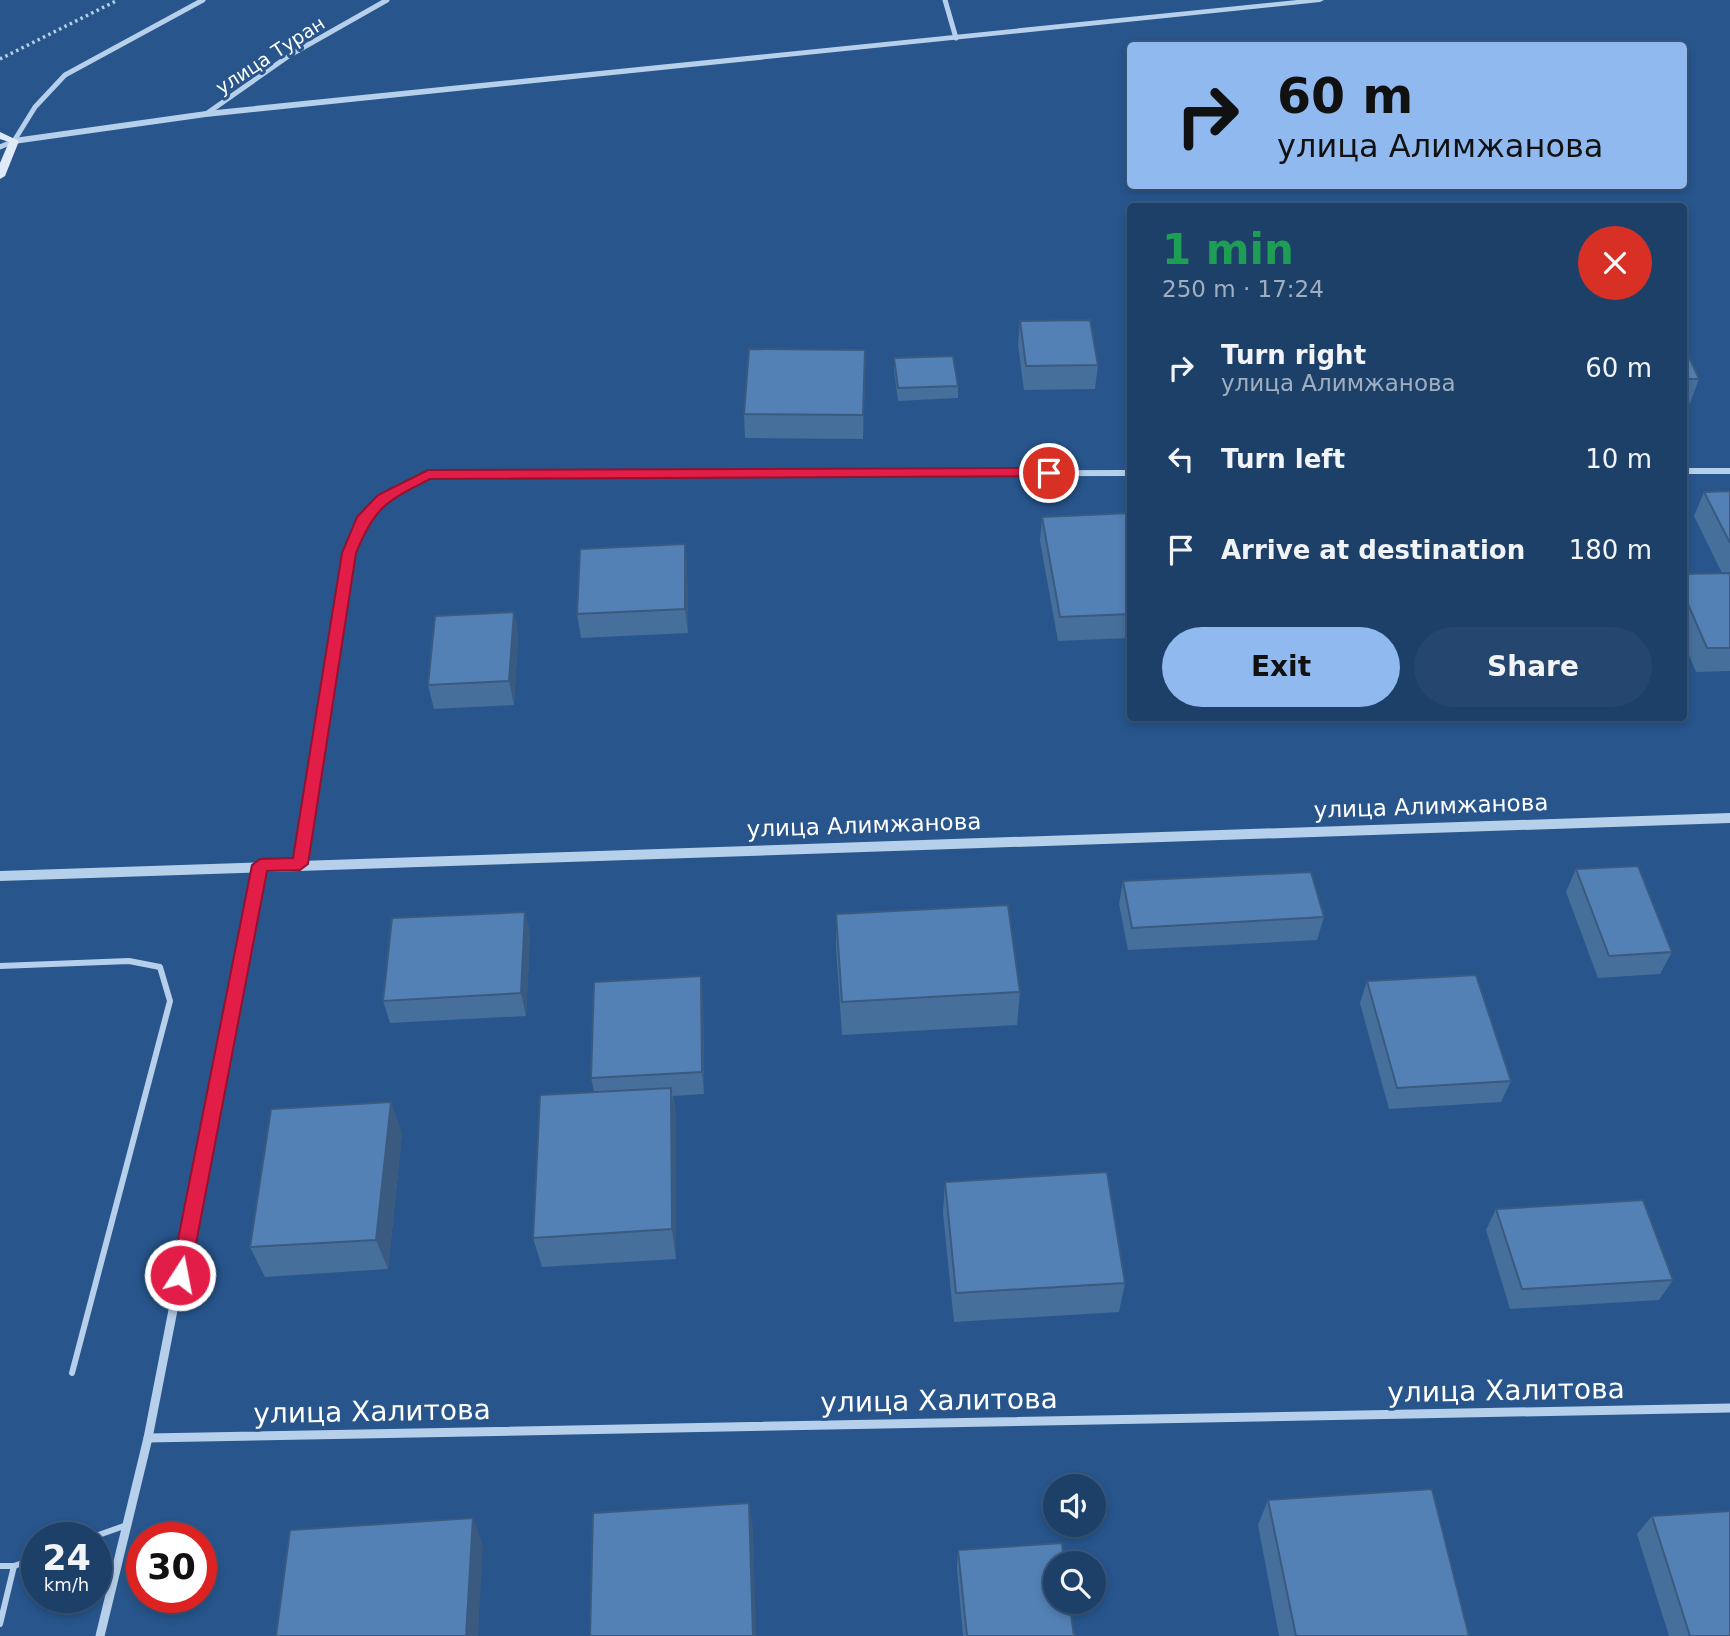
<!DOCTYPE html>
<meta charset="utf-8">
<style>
:root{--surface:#1d4069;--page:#25476f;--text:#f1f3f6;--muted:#a0afc0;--line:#3b597d;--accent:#90b9f0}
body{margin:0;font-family:"DejaVu Sans",sans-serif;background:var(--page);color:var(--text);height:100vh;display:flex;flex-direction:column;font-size:26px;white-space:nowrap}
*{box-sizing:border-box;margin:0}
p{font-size:23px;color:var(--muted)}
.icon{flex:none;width:38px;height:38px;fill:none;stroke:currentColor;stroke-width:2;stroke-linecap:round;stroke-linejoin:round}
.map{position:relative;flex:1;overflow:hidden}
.details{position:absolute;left:1127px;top:203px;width:560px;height:518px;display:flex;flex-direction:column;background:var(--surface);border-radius:7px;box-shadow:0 4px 10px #0003,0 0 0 2px var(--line)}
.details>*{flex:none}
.guide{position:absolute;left:1127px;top:42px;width:560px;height:147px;border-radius:7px;box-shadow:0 4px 10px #0003,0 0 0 2px var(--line);background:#90b9f0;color:#111;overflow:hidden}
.controls{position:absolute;left:1043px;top:1474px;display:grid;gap:14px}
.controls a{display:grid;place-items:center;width:63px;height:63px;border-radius:50%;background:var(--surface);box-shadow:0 4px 10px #0003,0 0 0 2px var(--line);font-size:35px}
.speed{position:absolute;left:21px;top:1522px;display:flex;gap:14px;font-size:35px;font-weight:700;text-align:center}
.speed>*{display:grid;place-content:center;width:91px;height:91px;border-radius:50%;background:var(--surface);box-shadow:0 4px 10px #0003,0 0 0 2px var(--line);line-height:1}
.speed small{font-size:18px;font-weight:400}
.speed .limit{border:10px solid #d22;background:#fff;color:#111}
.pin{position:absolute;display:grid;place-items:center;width:60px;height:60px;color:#fff;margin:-30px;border:4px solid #fff;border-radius:50%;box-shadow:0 2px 7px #0007}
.me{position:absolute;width:77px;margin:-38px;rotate:11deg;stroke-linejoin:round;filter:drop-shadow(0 0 5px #0008)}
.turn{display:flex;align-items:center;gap:24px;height:147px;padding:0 35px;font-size:32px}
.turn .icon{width:91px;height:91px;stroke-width:2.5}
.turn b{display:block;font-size:49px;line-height:60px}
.round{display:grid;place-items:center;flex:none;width:74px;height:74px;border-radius:37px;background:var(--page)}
.headline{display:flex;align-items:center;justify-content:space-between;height:119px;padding:0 35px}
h1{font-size:42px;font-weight:700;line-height:52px;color:#1e9e55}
.action{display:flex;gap:14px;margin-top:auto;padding:14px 35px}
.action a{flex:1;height:80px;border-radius:42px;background:var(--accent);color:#111;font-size:28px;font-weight:700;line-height:80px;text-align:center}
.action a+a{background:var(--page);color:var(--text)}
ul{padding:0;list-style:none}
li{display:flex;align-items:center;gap:21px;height:91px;padding:0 35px}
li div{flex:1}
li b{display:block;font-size:26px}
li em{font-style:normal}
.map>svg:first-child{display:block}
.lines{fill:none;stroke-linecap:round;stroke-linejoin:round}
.path{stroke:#b6cfea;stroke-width:3.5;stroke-dasharray:2.5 3.5;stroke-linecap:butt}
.service{stroke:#b6cfea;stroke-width:6}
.minor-far2{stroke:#b6cfea;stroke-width:5}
.minor-far1{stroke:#b6cfea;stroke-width:6}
.minor{stroke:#b6cfea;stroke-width:9}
.tertiary{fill:#b6cfea;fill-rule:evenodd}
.secondary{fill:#e0ebf9;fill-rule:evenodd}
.wall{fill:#476f9c}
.shaded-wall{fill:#3a5a7f}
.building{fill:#5381b5;stroke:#3a5a7f;stroke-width:2}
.route{fill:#e11d48;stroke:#92132f;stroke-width:2}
.labels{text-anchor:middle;stroke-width:6;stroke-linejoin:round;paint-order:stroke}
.far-street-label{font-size:19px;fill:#fff;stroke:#27558c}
.street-label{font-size:23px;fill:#fff;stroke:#27558c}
.near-street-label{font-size:28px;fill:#fff;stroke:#27558c}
</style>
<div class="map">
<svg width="1730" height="1636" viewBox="0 0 1730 1636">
<rect width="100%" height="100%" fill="#27558c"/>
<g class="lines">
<path class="path" d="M0,59L118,0"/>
<g class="service">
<path d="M0,966L129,961L160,967L170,1001L72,1373"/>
<path d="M90,1538L127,1525"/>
<path d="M0,1566H14L37,1558"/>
<path d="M0,1624L14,1566"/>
</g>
<g class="minor-far2">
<path d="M945,0L956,38"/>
<path d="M206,114L290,55L387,0"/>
<path d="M0,147L14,141L35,107L65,75L203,0"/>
</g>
<g class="minor-far1">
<path d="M1684,471H1730"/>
<path d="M300,864L349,553C368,508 385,496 428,475L1130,473"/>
<path d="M243,954L260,866"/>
</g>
<g class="minor">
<path d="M148,1438L1730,1408"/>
<path d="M100,1636L148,1438L243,952"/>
</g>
<g class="tertiary">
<path d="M1297,0H1324L1320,2L206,117L14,144L10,141L14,138L206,111Z"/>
<path d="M1730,813V823L0,881V871Z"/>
</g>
<path class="secondary" d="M0,132L19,141L5,176L0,179V163L9,142L0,139Z"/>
</g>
<g class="wall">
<path d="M1020,321L1098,365L1095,389L1024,390L1018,345Z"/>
<path d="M1684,346L1699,379L1690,403H1684Z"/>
<path d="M894,358L958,386V398L898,401L894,370Z"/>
<path d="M865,374L863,439L745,438L744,414Z"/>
<path d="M1730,491V671L1696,672L1684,643V574L1722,573L1694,516L1704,492Z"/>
<path d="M1130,513V638L1058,641L1040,541L1042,517Z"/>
<path d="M685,544L687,568L688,633L581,638L577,614Z"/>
<path d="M514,612L518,636L514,705L434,709L428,685Z"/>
<path d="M1576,869L1672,952L1660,974L1598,978L1566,892Z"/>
<path d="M1123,881L1324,917L1317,940L1128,950L1119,904Z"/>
<path d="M525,912L530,934L526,1016L390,1023L383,1001Z"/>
<path d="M836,914L1020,992L1017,1025L842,1035L836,947Z"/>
<path d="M1367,981L1511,1081L1501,1102L1389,1109L1360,1003Z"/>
<path d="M703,998L704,1094L673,1096L676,1119V1259L542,1267L533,1238L594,1092L591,1078Z"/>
<path d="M391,1102L402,1134L388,1269L265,1277L250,1247Z"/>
<path d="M945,1182L1125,1283L1119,1312L954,1322L943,1213Z"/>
<path d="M1496,1209L1673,1280L1659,1300L1510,1309L1486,1230Z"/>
<path d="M1268,1500L1469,1636H1279L1258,1525Z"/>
<path d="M1652,1516L1730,1636H1669L1637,1534Z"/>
<path d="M958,1550L1074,1636H963L957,1567Z"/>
</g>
<g class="shaded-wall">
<path d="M865,350V374L863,439V415Z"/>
<path d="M685,544L687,568L688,633L685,609Z"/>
<path d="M514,612L518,636L514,705L509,681Z"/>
<path d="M525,912L530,934L526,1016L521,993Z"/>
<path d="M701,976L703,998L704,1094L702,1072Z"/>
<path d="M671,1088L676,1119V1259L672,1229Z"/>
<path d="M391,1102L402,1134L388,1269L376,1240Z"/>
<path d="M749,1503L753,1528L756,1636H753Z"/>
<path d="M473,1518L483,1544L478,1636H466Z"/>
</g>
<g class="building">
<path d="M1090,320L1098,365L1026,366L1020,321Z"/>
<path d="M1684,346L1699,379H1684Z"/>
<path d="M749,349L865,350L863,415L744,414Z"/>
<path d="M953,356L958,386L898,388L894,358Z"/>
<path d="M1730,491V543L1704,492Z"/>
<path d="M1130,513V614L1060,617L1042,517Z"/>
<path d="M685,544V609L577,614L580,549Z"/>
<path d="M1730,573V648H1707L1684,595V574Z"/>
<path d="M514,612L509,681L428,685L435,616Z"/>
<path d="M1638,866L1672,952L1609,956L1576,869Z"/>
<path d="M1311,872L1324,917L1132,928L1123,881Z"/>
<path d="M1008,905L1020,992L842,1002L836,914Z"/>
<path d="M525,912L521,993L383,1001L392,918Z"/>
<path d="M1476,975L1511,1081L1397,1088L1367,981Z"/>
<path d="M701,976L702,1072L591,1078L594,982Z"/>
<path d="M671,1088L672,1229L533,1238L540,1095Z"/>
<path d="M391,1102L376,1240L250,1247L271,1109Z"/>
<path d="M1107,1172L1125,1283L956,1293L945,1182Z"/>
<path d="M1643,1200L1673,1280L1522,1289L1496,1209Z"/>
<path d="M1432,1489L1469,1636H1296L1268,1500Z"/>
<path d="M749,1503L753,1636H590L593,1513Z"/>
<path d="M1730,1511V1636H1690L1652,1516Z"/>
<path d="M473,1518L466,1636H276L290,1530Z"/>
<path d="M1062,1543L1064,1563H1055V1601H1069L1074,1636H967L958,1550Z"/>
</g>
<path class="route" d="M1049,468L1054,470V476L430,479C387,501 375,506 356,553L308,864L300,870L267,871L190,1275L187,1281L180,1283L174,1281L171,1275L252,865L260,859L293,858L342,553L357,517L378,495L428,470Z"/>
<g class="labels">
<g class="far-street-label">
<text transform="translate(270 55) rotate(-33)" y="7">улица Туран</text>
</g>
<g class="street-label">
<text transform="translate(1431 806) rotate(-2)" y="8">улица Алимжанова</text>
<text transform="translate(864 825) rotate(-2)" y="8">улица Алимжанова</text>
</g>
<g class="near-street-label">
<text transform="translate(1506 1390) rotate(-1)" y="10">улица Халитова</text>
<text transform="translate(939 1400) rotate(-1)" y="10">улица Халитова</text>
<text transform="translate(372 1411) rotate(-1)" y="10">улица Халитова</text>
</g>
</g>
</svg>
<div class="controls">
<a><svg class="icon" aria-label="sound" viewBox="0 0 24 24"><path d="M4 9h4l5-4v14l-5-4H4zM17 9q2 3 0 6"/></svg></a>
<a><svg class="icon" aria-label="search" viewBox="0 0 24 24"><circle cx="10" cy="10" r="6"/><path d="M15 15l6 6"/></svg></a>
</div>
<div class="speed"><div>24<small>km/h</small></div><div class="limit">30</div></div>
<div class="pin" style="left:1049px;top:473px;background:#d93025"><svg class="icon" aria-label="arrive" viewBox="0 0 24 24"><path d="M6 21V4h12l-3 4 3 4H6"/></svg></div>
<svg class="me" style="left:180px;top:1275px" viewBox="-20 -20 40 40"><circle r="17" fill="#e11d48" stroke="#fff" stroke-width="3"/><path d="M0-11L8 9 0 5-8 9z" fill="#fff"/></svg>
<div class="guide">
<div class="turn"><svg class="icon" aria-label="right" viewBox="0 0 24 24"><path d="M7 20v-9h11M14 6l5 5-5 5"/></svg><div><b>60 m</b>улица Алимжанова</div></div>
</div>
<section class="details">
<div class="headline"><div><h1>1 min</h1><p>250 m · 17:24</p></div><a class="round" style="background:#d93025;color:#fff"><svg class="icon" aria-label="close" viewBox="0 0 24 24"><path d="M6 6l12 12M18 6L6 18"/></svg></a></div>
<ul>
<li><svg class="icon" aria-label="right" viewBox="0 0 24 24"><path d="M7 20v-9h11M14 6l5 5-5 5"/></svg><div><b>Turn right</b><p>улица Алимжанова</p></div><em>60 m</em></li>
<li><svg class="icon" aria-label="left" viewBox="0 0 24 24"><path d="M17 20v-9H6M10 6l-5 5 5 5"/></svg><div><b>Turn left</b></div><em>10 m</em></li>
<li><svg class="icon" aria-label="arrive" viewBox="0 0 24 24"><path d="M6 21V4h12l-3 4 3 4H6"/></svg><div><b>Arrive at destination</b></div><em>180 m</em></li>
</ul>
<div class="action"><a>Exit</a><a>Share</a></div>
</section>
</div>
